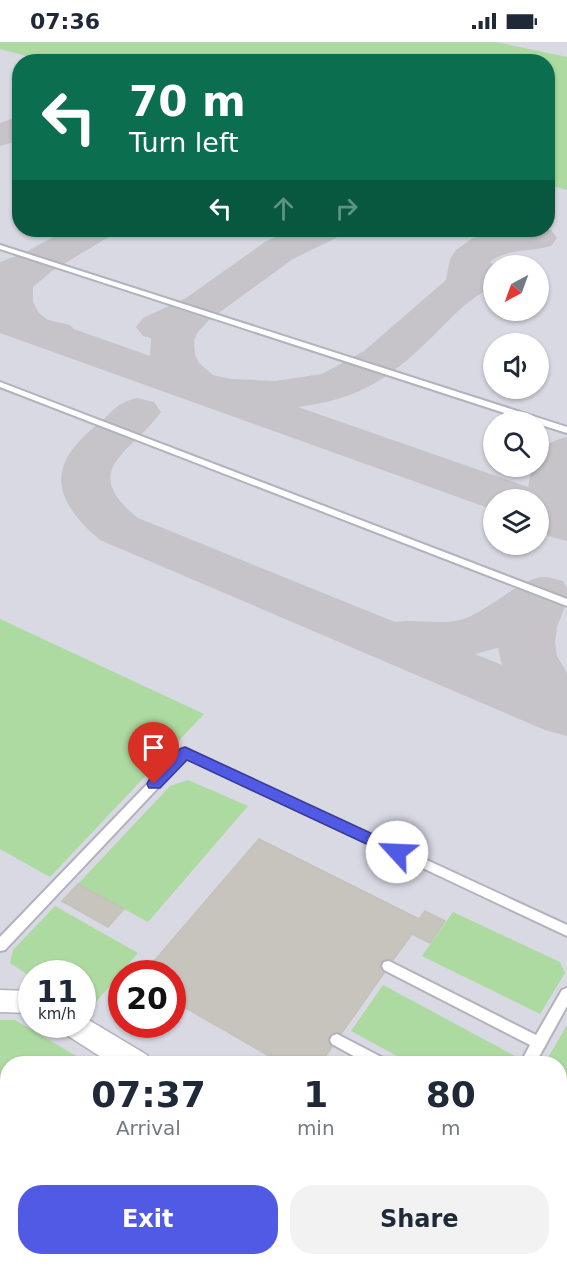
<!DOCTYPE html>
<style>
:root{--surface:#fff;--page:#f2f2f3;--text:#1f2937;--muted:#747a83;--accent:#515ae4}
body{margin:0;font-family:"DejaVu Sans",sans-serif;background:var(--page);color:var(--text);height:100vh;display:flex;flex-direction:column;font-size:22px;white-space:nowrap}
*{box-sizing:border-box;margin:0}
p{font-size:20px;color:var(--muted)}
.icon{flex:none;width:33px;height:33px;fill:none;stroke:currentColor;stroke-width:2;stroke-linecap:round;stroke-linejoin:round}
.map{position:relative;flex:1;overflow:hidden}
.sheet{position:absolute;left:0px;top:1014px;width:567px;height:210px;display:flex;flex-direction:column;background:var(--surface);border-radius:24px 24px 0 0;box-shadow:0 2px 4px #0004}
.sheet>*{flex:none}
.guide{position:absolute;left:12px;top:12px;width:543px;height:183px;border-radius:24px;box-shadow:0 2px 4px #0004;background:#0b6e4f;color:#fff;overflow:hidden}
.needle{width:39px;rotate:221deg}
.tools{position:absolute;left:483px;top:213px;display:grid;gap:12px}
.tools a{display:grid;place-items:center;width:66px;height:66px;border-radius:50%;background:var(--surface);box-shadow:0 2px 4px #0004;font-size:30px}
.speed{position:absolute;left:18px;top:918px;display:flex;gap:12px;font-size:30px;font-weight:700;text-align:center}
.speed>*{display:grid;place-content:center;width:78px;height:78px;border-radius:50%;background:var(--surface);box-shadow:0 2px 4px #0004;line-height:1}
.speed small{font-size:15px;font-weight:400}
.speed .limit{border:9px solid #d22;background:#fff;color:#111}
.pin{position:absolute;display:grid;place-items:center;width:51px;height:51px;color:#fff;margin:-62px -26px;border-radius:50% 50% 50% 0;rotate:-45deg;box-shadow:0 0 6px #0007}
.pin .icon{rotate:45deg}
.me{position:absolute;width:66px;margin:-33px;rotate:295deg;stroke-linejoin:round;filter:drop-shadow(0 0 4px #0008)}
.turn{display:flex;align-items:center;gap:21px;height:126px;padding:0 18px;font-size:27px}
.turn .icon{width:78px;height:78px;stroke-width:2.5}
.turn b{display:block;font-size:42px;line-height:51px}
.lanes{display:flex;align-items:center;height:57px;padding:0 18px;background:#0003;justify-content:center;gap:30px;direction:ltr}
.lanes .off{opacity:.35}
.eta{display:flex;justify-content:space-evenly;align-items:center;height:102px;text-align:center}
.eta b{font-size:36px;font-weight:700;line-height:42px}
.cta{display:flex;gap:12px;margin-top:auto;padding:12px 18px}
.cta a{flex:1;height:69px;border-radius:24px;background:var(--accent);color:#fff;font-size:24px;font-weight:700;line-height:69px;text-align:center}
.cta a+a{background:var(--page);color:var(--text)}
.status{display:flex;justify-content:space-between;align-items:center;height:42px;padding:0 30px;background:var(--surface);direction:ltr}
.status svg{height:16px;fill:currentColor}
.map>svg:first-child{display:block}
.airport{fill:#d8d9e3;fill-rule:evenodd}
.green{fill:#addaa0}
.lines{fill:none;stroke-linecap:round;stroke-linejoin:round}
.taxiway{fill:#c6c4c8;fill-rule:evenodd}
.building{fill:#c6c4bc;stroke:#c5c2b7;stroke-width:1.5}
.lane-casing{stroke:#b1b2bc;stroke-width:4}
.street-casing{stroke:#b1b2bc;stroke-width:3}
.lane{fill:#fff;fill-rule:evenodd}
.street{fill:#fff;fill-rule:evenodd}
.route{fill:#515ae4;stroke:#353a94;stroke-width:1.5}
</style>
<div class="status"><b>07:36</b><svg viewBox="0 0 49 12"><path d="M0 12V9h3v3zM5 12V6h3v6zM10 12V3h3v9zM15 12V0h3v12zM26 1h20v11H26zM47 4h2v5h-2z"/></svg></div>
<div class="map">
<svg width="567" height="1224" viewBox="0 0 567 1224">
<rect width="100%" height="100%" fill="#eae6dd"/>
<path class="airport" d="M0,0H567V1224H0ZM20,20H548V188H20ZM494,224H538V268H494ZM494,302H538V346H494ZM494,380H538V424H494ZM494,458H538V502H494ZM32,932H82V982H32ZM122,932H172V982H122ZM8,1022H560V1216H8Z"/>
<g class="green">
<path d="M0,0H496L567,15V148L548,143V20H50L0,7Z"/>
<path d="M0,577L204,672L50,835L0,807Z"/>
<path d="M188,738L248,764L148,880L78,842L170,744Z"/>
<path d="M55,864L138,911L89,968L83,964L82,932H32L31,935L10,921L13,908Z"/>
<path d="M453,870L560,920L565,931L540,972L422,914Z"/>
<path d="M383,943L517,1015L513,1021H410L351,989Z"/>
<path d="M0,978H15L88,1021L8,1022L7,1059L0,1061Z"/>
<path d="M567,983V1104L560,1117V1022L545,1021Z"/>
<path d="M7,1102L8,1216L160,1217L159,1224H0V1104Z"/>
<path d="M567,1143V1224H521L525,1217L560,1216V1157Z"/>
<path d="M430,1216H502V1217L498,1224H425Z"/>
<path d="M213,1217V1216L321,1217L319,1224H213Z"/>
</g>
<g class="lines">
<g class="taxiway">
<path d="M20,74V98L0,104V81Z"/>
<path d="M66,188H112L107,196L52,229L33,245V260L39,271L48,278L70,283L74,287L150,314L151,296L143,294L136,285L143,276L186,256L265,200L286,189L341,188L336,196L293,217L209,278L197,291L194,299L195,313L199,321L213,333L232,337L275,339L322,332L364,309L446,238L450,217L456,208L471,197L499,188H551L557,196L551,204C530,210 510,206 491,219L490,221L509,224H494V245C471,254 453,274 436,291C392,335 361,357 298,365L528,445L532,424H538C538,405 550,399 567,395V499L548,494L538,478V458H494V468L0,291V220L24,211Z"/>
<path d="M137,356L154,360L161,370C132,411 77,427 138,476L395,580C416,577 438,583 460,578C487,571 524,533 545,535C551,535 557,538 563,539L567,546V559L557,585L555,600L557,614L567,631V694L545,688L100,498C51,456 46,423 99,381C115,368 116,361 137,356ZM498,606L502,623L475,612L497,606Z"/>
</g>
</g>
<g class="building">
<path d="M259,797L419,877L425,869L445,879L430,901L412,892L393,918L389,917L382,919L380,925L384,931L341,992L336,990L330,993L328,999L332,1005L320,1022H283L172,958V932H143Z"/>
<path d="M78,842L124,867L108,885L62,859Z"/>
</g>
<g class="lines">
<g class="lane-casing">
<g id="lane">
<path d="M0,203L567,385V391L538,382V380H532L0,207Z"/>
<path d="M0,340L567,557V564L0,345Z"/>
<path d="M185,706L567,883V894L187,715L5,908L0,909V895L181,707Z"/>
<path d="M389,919L536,993L562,948L567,946V964L535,1022H520L530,1003L384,928L382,924L384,920Z"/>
<path d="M337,992L387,1018L389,1022H368L332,1002L330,998L332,994Z"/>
</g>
</g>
<g class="street-casing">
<g id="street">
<path d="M0,948L32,949V971L0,970Z"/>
<path d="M82,974L147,1013L151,1022H112L62,990L59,982H82Z"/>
<path d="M8,1061V1087L0,1089V1063Z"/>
<path d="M173,1216H204V1224H172Z"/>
<path d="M348,1216H379L376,1224H344Z"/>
</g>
</g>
<use href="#lane" class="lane"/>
<use href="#street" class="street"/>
</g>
<path class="route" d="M185,705L403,806L405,810L403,814H392L187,718L160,746H149L147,742L149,738L180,707Z"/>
</svg>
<div class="tools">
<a><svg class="needle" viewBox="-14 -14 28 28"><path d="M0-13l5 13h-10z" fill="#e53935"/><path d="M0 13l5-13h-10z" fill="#747a83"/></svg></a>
<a><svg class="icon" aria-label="sound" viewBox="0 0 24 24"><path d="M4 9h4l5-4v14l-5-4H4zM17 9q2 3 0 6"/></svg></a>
<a><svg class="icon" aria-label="search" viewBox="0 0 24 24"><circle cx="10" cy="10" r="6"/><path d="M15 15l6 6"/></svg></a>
<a><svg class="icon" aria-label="layers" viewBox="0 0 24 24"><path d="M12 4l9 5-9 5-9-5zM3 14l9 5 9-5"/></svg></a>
</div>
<div class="speed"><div>11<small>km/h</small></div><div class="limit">20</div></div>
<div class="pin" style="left:154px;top:742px;background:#d93025"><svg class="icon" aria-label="arrive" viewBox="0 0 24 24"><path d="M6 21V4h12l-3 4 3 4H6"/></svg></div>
<svg class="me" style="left:397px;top:810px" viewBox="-20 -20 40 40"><circle r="19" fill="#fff"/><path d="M0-13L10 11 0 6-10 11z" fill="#515ae4"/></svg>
<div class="guide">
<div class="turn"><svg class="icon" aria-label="left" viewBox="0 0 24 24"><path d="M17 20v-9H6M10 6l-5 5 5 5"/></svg><div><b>70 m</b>Turn left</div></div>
<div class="lanes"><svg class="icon" aria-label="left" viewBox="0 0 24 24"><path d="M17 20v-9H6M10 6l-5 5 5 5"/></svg><svg class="icon off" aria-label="ahead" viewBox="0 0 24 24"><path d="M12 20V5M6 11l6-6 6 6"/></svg><svg class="icon off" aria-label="right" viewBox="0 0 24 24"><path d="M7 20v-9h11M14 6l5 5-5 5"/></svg></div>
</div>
<section class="sheet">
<div class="eta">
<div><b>07:37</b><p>Arrival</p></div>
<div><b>1</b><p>min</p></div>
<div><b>80</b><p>m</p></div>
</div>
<div class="cta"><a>Exit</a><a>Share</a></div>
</section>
</div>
